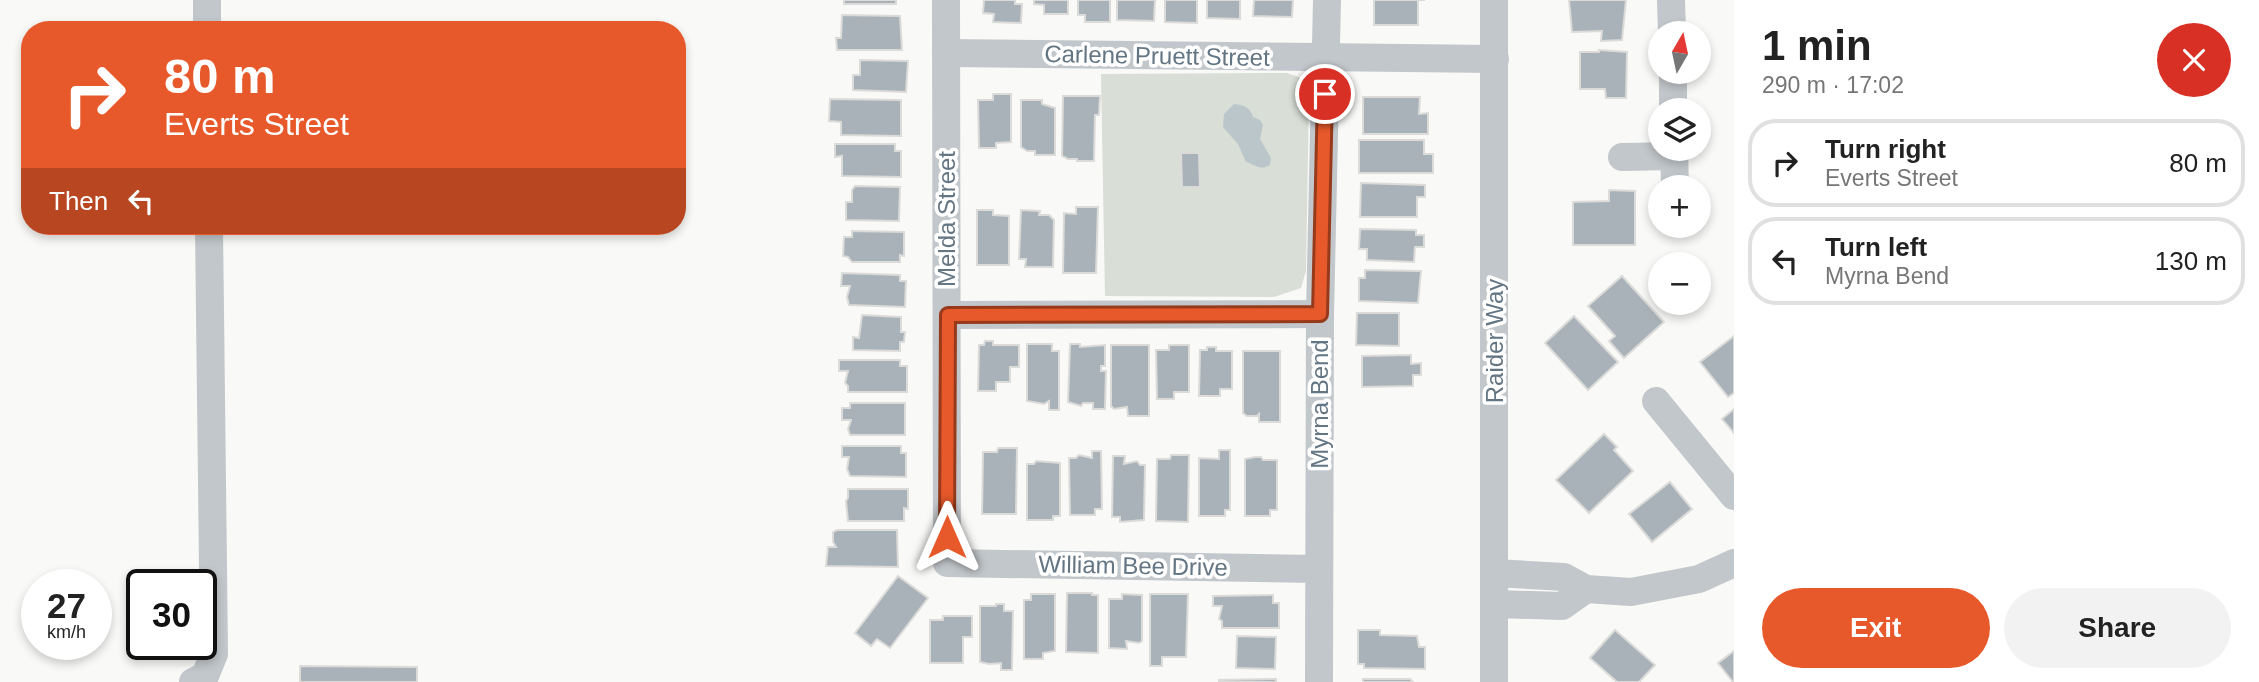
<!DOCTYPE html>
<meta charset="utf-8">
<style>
:root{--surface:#fff;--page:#f2f2f2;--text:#222;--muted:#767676;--line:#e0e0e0;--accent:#e7592a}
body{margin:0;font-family:Helvetica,sans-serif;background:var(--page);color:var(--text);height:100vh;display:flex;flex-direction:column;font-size:26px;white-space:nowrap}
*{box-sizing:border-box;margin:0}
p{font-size:23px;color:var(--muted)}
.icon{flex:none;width:38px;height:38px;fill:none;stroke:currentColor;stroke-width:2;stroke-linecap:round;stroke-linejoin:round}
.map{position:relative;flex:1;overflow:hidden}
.sheet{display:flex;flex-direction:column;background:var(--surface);width:525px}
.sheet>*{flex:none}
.guide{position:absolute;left:21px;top:21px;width:665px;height:214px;border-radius:28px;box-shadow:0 4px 10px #0003;background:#e7592a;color:#fff;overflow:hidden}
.needle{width:46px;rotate:9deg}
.tools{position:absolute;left:1648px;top:21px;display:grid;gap:14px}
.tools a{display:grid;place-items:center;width:63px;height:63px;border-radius:50%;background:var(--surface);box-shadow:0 4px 10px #0003;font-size:35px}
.speed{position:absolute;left:21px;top:569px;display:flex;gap:14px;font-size:35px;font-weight:700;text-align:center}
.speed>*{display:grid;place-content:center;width:91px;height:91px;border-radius:50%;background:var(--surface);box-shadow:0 4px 10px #0003;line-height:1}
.speed small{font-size:18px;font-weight:400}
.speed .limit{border:4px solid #111;border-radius:10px;background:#fff;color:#111}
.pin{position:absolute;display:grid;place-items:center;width:60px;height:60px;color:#fff;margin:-30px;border:4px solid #fff;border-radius:50%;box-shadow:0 2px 7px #0007}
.me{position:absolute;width:77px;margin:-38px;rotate:0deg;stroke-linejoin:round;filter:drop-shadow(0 0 5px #0008)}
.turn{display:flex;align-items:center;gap:24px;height:147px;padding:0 28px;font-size:32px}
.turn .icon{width:91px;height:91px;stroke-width:2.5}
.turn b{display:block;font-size:49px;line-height:60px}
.then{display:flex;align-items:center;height:66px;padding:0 28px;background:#0003;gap:14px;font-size:26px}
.round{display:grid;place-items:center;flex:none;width:74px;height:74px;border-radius:37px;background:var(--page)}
.head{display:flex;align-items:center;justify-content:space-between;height:119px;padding:0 28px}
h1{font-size:42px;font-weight:700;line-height:52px}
.action{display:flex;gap:14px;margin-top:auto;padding:14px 28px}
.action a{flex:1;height:80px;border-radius:42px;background:var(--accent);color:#fff;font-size:28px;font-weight:700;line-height:80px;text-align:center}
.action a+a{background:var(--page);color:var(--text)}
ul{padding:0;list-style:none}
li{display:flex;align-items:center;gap:21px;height:88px;margin:0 14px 10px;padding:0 14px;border:4px solid var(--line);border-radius:28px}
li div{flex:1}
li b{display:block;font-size:26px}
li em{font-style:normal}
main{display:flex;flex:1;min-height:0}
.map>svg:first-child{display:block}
.green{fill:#d9ded6}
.water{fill:#bac6ca}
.building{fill:#a9b2b9;stroke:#dbdbd9;stroke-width:2}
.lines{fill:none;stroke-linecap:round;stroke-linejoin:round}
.minor{stroke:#c2c7cb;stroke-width:28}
.route-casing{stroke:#963a1b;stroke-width:18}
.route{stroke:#e7592a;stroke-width:12}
.labels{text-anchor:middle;stroke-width:7;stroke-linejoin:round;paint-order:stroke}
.street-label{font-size:24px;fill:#647583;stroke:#fff}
</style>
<main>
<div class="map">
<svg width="1734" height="682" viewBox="0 0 1734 682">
<rect width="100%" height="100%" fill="#f9f9f7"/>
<path class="green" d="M1287,73L1302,78L1309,95L1306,271L1301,288L1274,297L1105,296L1101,74Z"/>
<path class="water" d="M1234,104C1244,105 1250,107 1253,117L1260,120L1263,125L1260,139L1271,158L1270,165C1260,171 1256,165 1246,162L1238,144L1223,127L1224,114Z"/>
<g class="building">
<rect x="844" y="0" width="52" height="4"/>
<path d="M984,0H1015V4H1022L1021,23L993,22L994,14L983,13Z"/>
<path d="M1034,0H1068V14H1044V5L1034,4Z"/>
<path d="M1078,0H1110V22H1085V15H1078Z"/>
<path d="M1117,0H1155L1154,21L1117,20Z"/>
<path d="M1165,0H1197V23L1165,22Z"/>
<path d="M1207,0H1240V19L1207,18Z"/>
<path d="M1254,0H1293L1292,17L1253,16Z"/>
<path d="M1374,0H1425H1418V25H1374Z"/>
<path d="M1569,0H1626L1622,40L1601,41L1602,31L1572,32Z"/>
<path d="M842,15L900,16L902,50H837L836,38H841Z"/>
<path d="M1599,50L1627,52L1626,98H1606L1605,89H1580V52H1599Z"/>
<path d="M860,60L908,61L906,92L853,90V75H860Z"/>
<path d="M993,94H1011V142L996,143V148H979L978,100H993Z"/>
<path d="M1063,96H1100L1099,115H1095L1094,161H1077V159H1068L1062,156Z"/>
<path d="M1363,97H1420L1419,114L1428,113V134H1363Z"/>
<path d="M830,99L901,100V136L841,135V122L829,121Z"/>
<path d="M1021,100H1042V104L1055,108V155H1035V151H1027L1021,147Z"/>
<path d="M1359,140H1424V154H1433V173H1359Z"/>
<path d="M835,144H895V151H901V177L842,176V156L835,157Z"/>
<path d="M1181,153H1199L1200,187H1182Z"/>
<path d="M1361,183L1425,185V197H1417V217H1360Z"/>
<path d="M855,186L900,187L899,221L846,220V202H852V190Z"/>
<path d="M1609,190L1635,191V245H1573V202L1609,201Z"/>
<path d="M1076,207H1098L1096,273H1063L1064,213L1076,214Z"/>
<path d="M977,210H993V215L1009,216V265H977Z"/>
<path d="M1021,210L1040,211L1039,215H1049L1054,220L1053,267H1025L1026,259H1019Z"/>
<path d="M1360,229L1416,230V235H1424V247H1415L1414,262L1367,260V249H1359Z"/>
<path d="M852,231L904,232V256L900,255V262H852L848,257L843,256L844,237H852Z"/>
<path d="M1365,270L1421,271L1418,303L1359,301V278H1365Z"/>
<path d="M842,273L900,275V281H906L905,307L849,305L847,297L850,286H841Z"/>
<path d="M1622,276L1664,322L1624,358L1609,341L1615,336L1588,306Z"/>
<path d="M1357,313H1399V346L1356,345Z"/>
<path d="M862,315L901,317V332H905L904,342H900V351L853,350V337L859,338Z"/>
<path d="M1574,316L1618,362L1588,390L1545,343Z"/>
<path d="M1734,336V393L1728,397L1700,362Z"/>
<path d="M985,341H993V345H1019V367H1010V382H996V391H978L979,345H984Z"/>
<path d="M1027,344H1052V351H1059V410H1049V401L1044,404L1027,401Z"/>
<path d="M1070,344H1080V347L1105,345V366H1101V371H1106L1105,409H1093V403H1083L1081,406L1068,402Z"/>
<path d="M1111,345H1149V416H1128L1127,407L1114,409L1111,406Z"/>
<path d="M1169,345H1189V392H1174V399H1157L1156,350H1169Z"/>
<path d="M1207,347H1216V351H1232V389H1220V396H1199L1200,350H1207Z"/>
<path d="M1243,351H1280V422H1259V414L1257,416H1247L1243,413Z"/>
<path d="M1411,355V364L1421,363V375H1413V386L1362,387V356Z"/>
<path d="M839,360H900V366H907V392H848V386L845,383L848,371H839Z"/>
<path d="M850,403H905V435H850L848,429L851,420H842V408H850Z"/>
<path d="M1734,409V433L1722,419Z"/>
<path d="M1604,434L1617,447L1614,450L1633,471L1589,513L1556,480Z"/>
<path d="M842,446H901V453H906V477L850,476L847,469L849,457H842Z"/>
<path d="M998,448H1017L1016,514H982L983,452H997Z"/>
<path d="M1219,450H1230V510H1225V516H1199V458L1219,459Z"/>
<path d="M1092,451H1101L1102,509H1095V515H1070L1069,458H1076L1079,455L1092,458Z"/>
<path d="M1171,455H1189L1188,522L1156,521L1157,459H1170Z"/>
<path d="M1113,456H1125L1124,464L1137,461L1140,465H1145L1144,520L1120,522V517H1112Z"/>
<path d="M1255,457H1261L1263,460H1277V510H1270V516H1245V459Z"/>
<path d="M1036,461L1060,463V516H1053V520H1027V464H1034Z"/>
<path d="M1670,482L1692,509L1652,542L1629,514Z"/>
<path d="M848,489H908V509L904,508V521H848L846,501L848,498Z"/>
<path d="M837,530H897L898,567L826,566L828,547H836L833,542V532Z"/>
<path d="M898,576L928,598L890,648L877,639L871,646L855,633Z"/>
<path d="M1067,593H1092V595H1098V653L1066,652Z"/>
<path d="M1031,594H1055V651L1043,653V659H1024V600H1031Z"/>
<path d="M1122,594L1142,595V641L1139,643L1126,641L1127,649L1109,648V599H1122Z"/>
<path d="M1150,594H1188L1186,657H1162V666H1150Z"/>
<path d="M1273,595V603H1279V628H1222V621L1219,619L1222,606H1213V596Z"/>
<path d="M996,604H1004V611H1013L1012,670H1001V663L989,664L980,662V606H996Z"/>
<path d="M943,616H972V637H963V663H930V620H943Z"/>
<path d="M1358,630H1380V635L1417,636L1419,647H1425V669L1364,668V664H1358Z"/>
<path d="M1615,630L1655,665L1639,682H1617L1590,658Z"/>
<path d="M1237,636L1276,637L1275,669L1236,668Z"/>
<path d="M1734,651V682H1733L1718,663Z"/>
<path d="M300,666L417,667V682H300Z"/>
<path d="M1276,679V682H1219V680Z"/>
<path d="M1363,679H1410L1413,682H1363Z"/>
</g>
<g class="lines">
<g class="minor">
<path d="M207,0V30"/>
<path d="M946,0L947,563L1319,569"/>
<path d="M1671,0L1672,33"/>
<path d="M946,53L1495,59"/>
<path d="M1673,72V110"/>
<path d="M1674,149L1675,187"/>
<path d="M1622,157L1674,156"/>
<path d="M948,315L1320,314"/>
<path d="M1656,401L1734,496"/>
<path d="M1495,573L1564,577L1586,589L1631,592L1699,579L1734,563"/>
<path d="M1495,604L1562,606L1586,589"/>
<path d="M193,682L205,676L214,654L209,226"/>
<path d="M1319,682L1320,314L1327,0"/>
<path d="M1494,682V0"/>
</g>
</g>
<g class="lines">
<g class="route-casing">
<path id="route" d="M947,537L948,315L1320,314L1325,94"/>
</g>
<use href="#route" class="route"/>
</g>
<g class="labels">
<g class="street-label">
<text transform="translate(1157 56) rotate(1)" y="8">Carlene Pruett Street</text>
<text transform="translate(947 219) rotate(-90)" y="8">Melda Street</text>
<text transform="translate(1495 341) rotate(-90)" y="8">Raider Way</text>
<text transform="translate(1320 404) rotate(-90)" y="8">Myrna Bend</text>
<text transform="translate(1133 566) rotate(1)" y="8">William Bee Drive</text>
</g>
</g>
</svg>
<div class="tools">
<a><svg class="needle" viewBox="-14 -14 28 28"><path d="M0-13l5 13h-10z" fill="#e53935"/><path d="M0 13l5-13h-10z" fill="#767676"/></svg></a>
<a><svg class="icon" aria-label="layers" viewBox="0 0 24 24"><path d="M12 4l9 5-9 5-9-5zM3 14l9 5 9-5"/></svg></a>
<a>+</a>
<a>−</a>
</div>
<div class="speed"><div>27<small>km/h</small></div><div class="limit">30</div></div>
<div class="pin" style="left:1325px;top:94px;background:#d93025"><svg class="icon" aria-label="arrive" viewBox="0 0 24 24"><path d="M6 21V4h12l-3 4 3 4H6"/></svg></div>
<svg class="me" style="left:947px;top:537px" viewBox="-20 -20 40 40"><path d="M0-17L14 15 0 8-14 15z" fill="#e7592a" stroke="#fff" stroke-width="4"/></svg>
<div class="guide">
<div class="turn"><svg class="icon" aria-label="right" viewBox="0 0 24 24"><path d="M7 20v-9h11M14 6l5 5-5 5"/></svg><div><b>80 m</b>Everts Street</div></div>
<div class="then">Then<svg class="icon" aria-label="left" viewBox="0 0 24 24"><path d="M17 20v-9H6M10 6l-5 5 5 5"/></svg></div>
</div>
</div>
<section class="sheet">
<div class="head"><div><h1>1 min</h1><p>290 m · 17:02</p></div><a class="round" style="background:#d93025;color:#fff"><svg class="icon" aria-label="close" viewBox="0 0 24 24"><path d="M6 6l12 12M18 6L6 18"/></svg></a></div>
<ul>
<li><svg class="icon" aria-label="right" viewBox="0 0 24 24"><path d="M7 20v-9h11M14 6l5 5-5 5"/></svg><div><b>Turn right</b><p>Everts Street</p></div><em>80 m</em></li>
<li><svg class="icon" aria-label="left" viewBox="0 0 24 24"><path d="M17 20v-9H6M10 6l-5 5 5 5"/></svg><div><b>Turn left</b><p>Myrna Bend</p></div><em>130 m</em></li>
</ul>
<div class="action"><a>Exit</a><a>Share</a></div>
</section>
</main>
